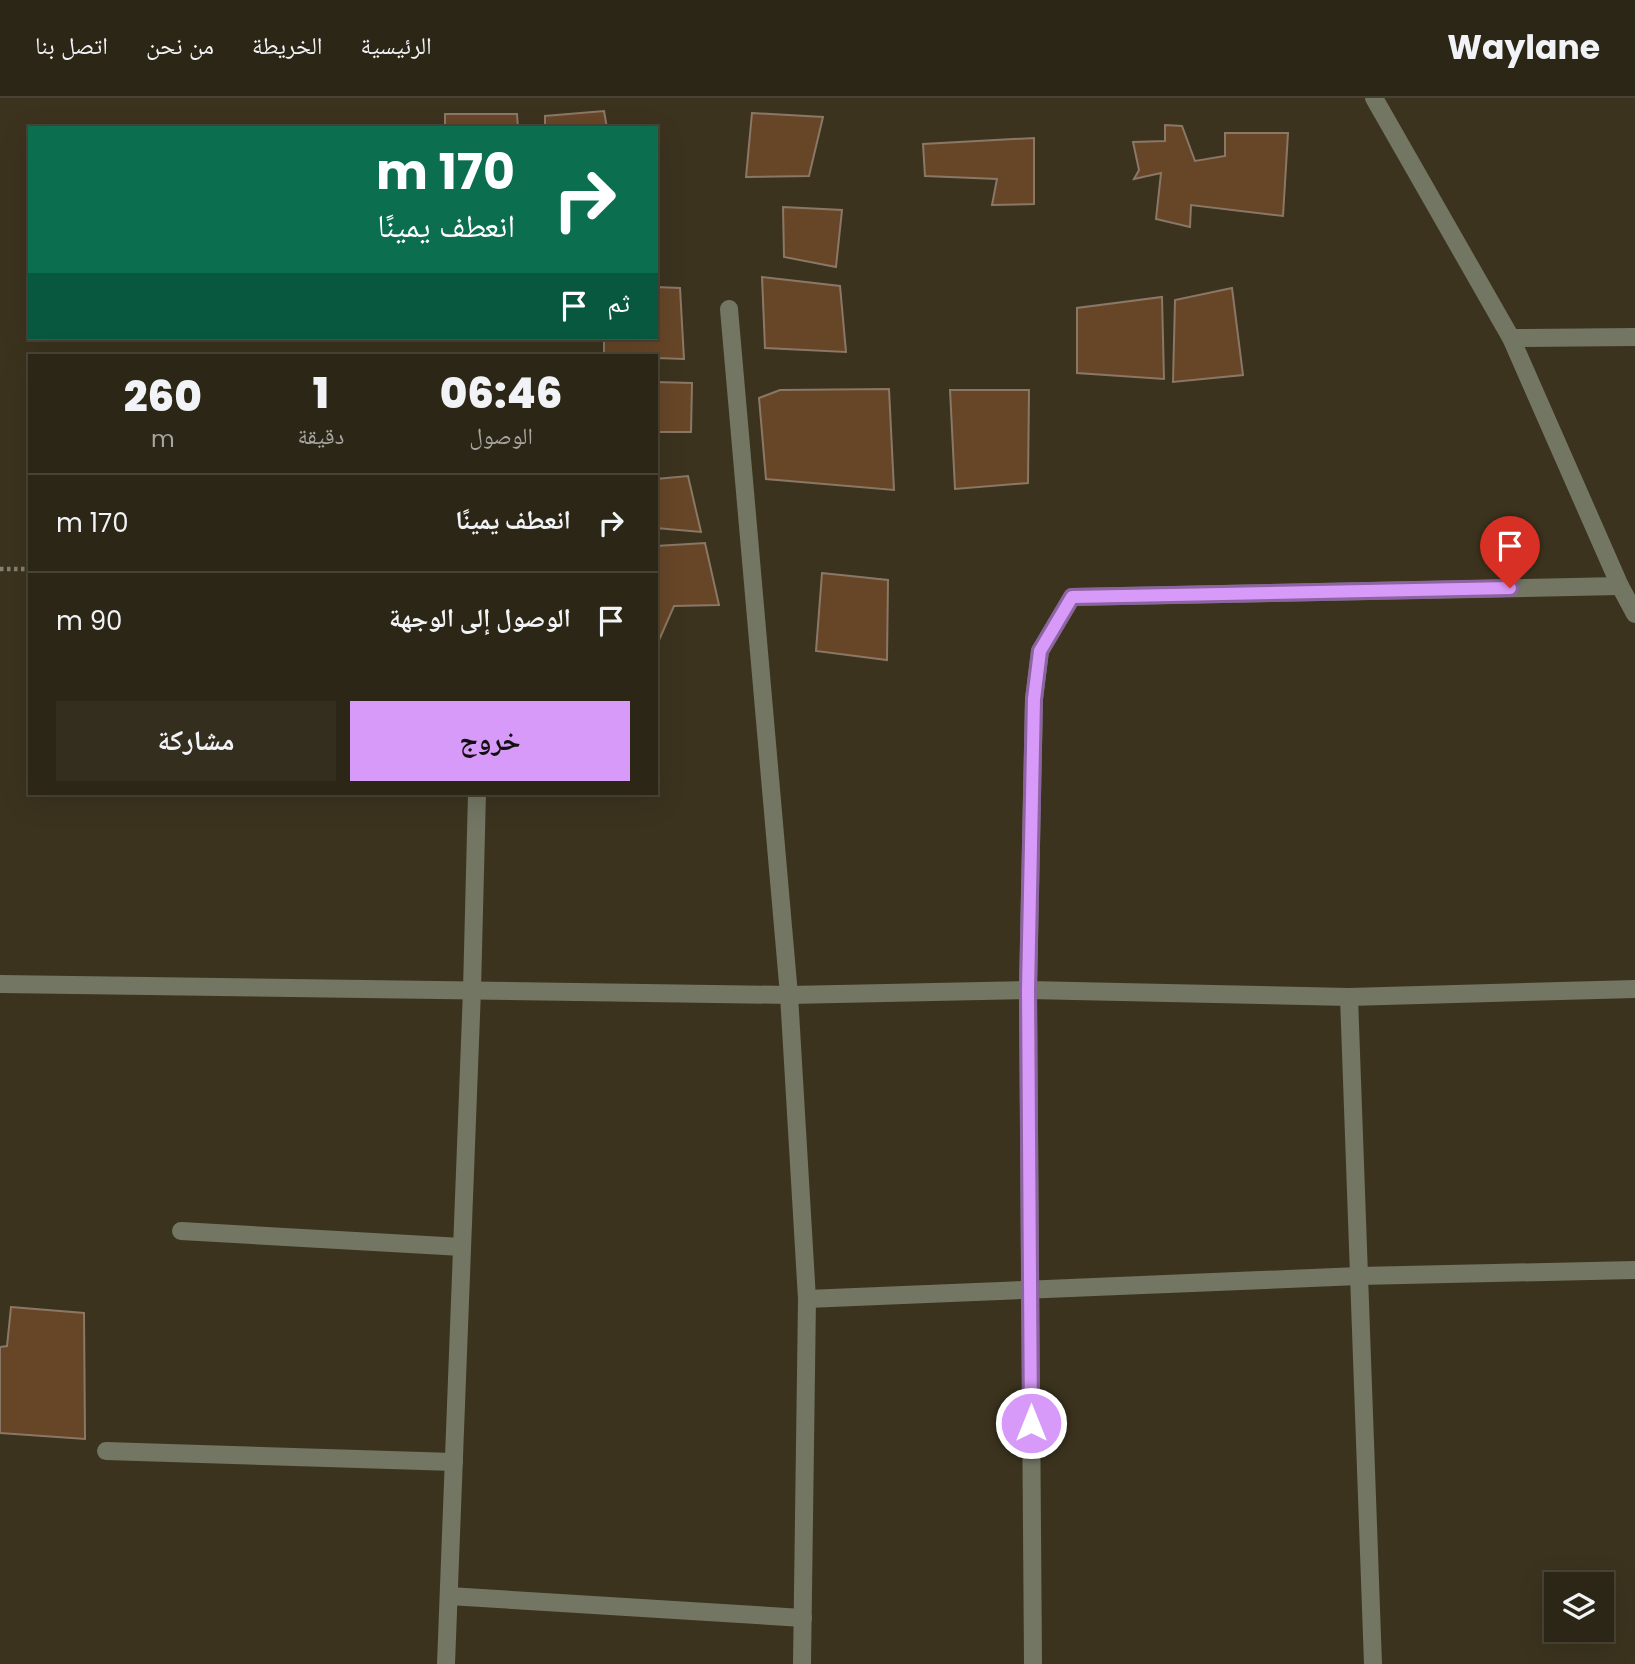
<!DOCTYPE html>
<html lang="ar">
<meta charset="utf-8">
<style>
:root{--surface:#2c2616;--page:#342e1f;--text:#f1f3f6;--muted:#a6a5a1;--line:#484335;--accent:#d89af8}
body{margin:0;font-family:Poppins,"Noto Naskh Arabic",sans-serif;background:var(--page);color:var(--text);direction:rtl;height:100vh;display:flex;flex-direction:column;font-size:26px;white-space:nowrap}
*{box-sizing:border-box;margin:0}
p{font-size:23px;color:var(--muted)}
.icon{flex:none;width:38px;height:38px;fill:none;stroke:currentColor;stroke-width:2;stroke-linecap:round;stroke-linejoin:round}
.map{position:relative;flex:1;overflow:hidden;direction:ltr}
.details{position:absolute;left:28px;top:256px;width:630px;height:441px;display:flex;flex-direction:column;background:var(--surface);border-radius:0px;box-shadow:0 7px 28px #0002,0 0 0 2px var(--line);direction:rtl}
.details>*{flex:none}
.top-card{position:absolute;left:28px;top:28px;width:630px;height:214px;border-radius:0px;box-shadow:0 7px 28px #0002,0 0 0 2px var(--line);direction:rtl;background:#0b6e4f;color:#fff;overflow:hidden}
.controls{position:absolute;left:1544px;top:1474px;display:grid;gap:14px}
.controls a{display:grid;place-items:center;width:70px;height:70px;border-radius:0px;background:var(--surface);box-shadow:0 7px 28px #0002,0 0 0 2px var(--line);font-size:35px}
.pin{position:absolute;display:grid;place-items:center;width:60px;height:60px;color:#fff;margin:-72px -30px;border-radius:50% 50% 50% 0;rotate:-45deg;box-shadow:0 0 7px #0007}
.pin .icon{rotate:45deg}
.me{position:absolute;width:77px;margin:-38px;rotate:0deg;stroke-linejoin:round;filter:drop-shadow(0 0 5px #0008)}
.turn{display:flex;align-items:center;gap:24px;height:147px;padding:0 28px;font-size:32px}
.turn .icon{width:91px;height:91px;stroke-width:2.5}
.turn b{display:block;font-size:49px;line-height:60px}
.then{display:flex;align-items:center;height:66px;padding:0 28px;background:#0003;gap:14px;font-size:26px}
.eta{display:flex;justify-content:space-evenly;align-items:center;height:119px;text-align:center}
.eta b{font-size:42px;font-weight:800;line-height:49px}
.button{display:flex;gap:14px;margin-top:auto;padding:14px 28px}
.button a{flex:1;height:80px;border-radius:0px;background:var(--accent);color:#111;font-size:28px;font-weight:800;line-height:80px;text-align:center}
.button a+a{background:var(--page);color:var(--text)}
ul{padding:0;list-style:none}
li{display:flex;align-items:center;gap:21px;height:98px;padding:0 28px;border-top:2px solid var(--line)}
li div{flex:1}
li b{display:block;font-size:26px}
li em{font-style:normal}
header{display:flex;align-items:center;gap:42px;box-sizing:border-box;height:98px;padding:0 35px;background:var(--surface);border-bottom:2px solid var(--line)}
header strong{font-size:33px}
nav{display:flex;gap:38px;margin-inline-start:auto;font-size:24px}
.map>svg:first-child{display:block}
.building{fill:#674628;stroke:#8b7766;stroke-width:2}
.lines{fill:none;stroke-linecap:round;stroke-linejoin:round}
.path{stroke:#86806e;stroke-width:4.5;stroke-dasharray:3.5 3.5;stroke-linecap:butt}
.minor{stroke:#727663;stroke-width:18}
.route-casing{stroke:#8c64a1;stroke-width:18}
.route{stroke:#d89af8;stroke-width:12}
</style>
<header>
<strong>Waylane</strong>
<nav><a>الرئيسية</a><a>الخريطة</a><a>من نحن</a><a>اتصل بنا</a></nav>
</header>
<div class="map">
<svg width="1635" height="1566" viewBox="0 0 1635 1566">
<rect width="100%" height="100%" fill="#3b331e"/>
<g class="building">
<path d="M604,13L607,30H545V18Z"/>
<path d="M752,15L823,19L809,78L746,79Z"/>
<path d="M445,16H517L518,30H445Z"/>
<path d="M1165,27L1182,28L1195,63L1225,58V35H1288L1283,118L1191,107L1190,129L1156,121L1161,75L1134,81L1139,72L1133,44L1165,43Z"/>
<path d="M1034,40V106L992,107L997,81L925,78L923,46Z"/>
<path d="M783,109L842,112L836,169L784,159Z"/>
<path d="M762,179L840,188L846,254L765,250Z"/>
<path d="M656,189L680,190L684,261L656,260V257H604V240H656Z"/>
<path d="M1232,190L1243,277L1173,284L1175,202Z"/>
<path d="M1162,199L1164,281L1077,275V210Z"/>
<path d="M656,284L692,285L691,334H656Z"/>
<path d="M889,291L894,392L766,381L759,300L780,292Z"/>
<path d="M950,292H1029L1028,385L955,391Z"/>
<path d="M688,378L701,434L656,430V381Z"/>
<path d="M705,445L719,507L674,508L656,549V448Z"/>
<path d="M822,475L888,482L887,562L816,553Z"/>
<path d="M11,1209L84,1215L85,1341L0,1335V1249L7,1248Z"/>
</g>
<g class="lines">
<path class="path" d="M0,471H30"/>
<g class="minor">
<path d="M1374,0L1511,240L1620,488L1635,516"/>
<path d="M729,211L789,897L807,1201L802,1566"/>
<path d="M1511,240L1635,239"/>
<path d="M0,886L789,897L1028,892L1349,899L1635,891"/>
<path d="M1349,899L1373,1566"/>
<path d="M181,1133L462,1149"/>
<path d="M807,1201L1359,1178L1635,1172"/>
<path d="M106,1353L454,1364"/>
<path d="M449,1498L803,1520"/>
<path d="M446,1566L472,892L477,695"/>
<path d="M1033,1566L1028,892L1034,601L1040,553L1072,499L1620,488"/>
</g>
</g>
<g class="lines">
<g class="route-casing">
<path id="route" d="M1031,1325L1028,892L1034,601L1040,553L1072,499L1510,490"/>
</g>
<use href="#route" class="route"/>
</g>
</svg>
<div class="controls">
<a><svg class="icon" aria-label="layers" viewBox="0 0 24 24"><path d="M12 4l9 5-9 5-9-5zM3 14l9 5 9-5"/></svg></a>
</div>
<div class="pin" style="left:1510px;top:490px;background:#d93025"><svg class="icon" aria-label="arrive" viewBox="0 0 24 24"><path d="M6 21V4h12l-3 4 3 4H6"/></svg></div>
<svg class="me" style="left:1031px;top:1325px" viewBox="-20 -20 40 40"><circle r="17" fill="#d89af8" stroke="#fff" stroke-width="3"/><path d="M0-11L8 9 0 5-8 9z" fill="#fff"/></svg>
<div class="top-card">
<div class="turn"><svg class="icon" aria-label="right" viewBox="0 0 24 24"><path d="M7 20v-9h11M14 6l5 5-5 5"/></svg><div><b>170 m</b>انعطف يمينًا</div></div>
<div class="then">ثم<svg class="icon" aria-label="arrive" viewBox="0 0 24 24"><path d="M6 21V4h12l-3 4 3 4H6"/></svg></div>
</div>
<section class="details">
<div class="eta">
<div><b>06:46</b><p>الوصول</p></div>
<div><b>1</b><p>دقيقة</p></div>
<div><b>260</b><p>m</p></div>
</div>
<ul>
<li><svg class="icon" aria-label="right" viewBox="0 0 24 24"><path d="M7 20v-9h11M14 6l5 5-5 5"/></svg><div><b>انعطف يمينًا</b></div><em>170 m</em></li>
<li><svg class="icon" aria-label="arrive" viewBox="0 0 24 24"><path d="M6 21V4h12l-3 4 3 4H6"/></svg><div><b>الوصول إلى الوجهة</b></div><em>90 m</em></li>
</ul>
<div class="button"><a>خروج</a><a>مشاركة</a></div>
</section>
</div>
